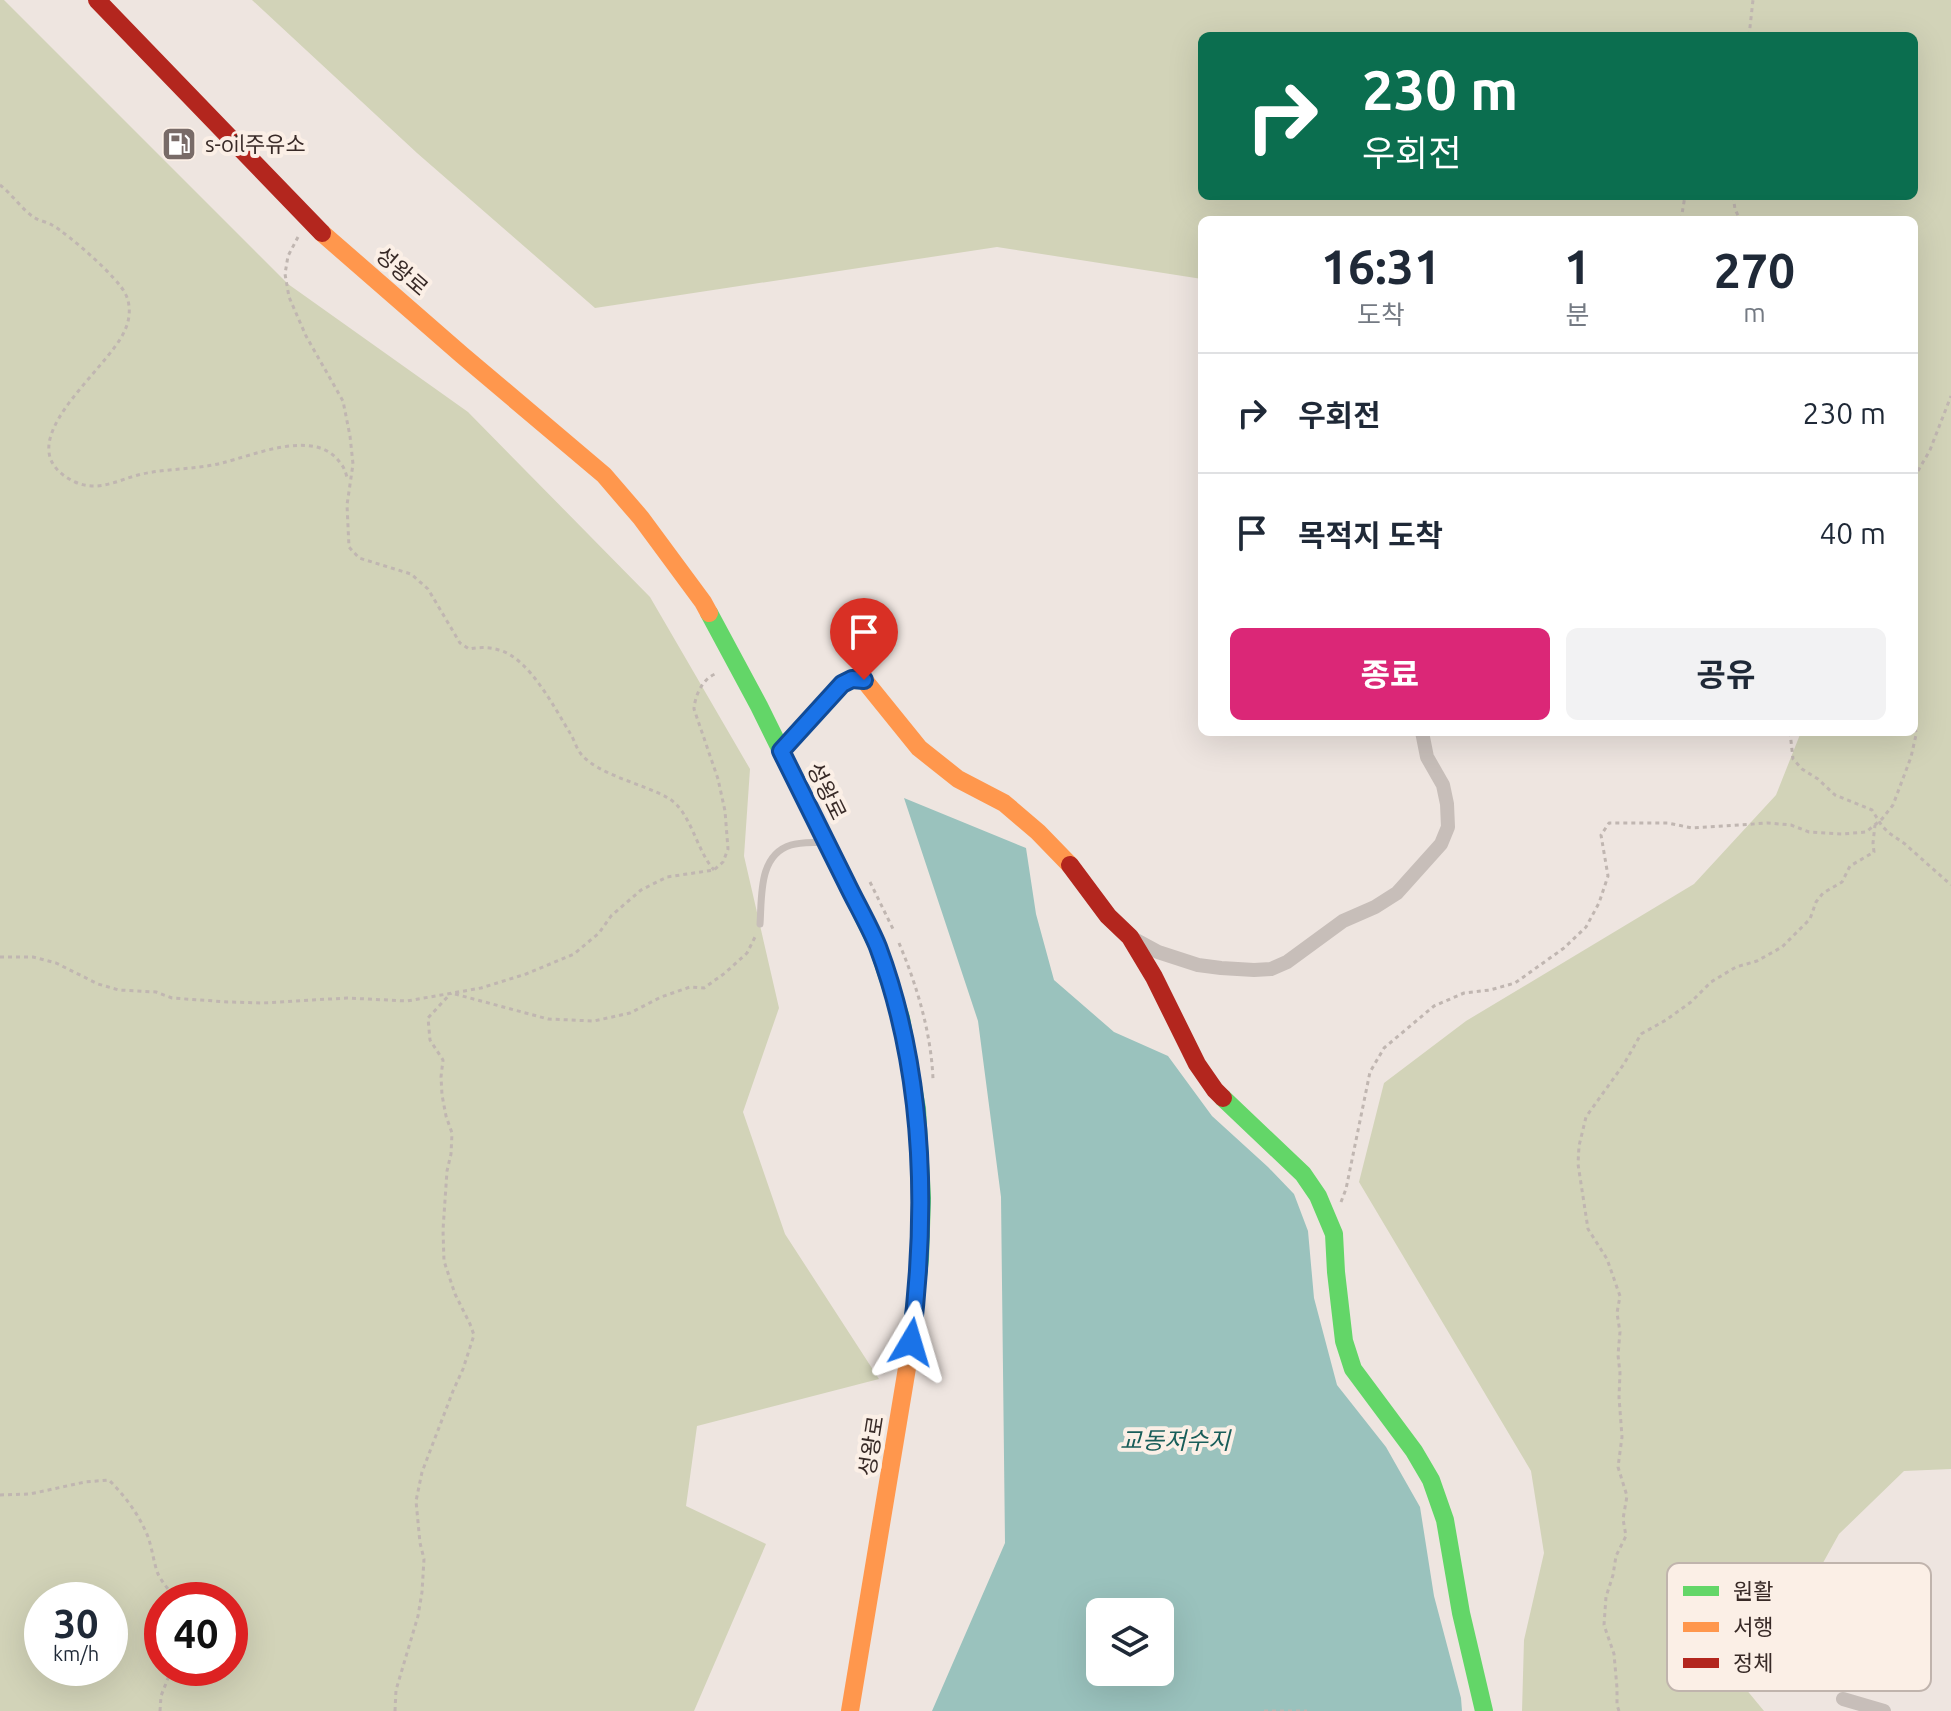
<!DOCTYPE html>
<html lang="ko">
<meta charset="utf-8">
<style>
:root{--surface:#fff;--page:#f2f2f3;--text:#1f2937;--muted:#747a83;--line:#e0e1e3;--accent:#db2777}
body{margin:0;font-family:Ubuntu,"Noto Sans KR",sans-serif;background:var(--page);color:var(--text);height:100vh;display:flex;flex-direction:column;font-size:30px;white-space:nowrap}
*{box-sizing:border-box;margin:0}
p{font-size:26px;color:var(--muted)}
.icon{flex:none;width:44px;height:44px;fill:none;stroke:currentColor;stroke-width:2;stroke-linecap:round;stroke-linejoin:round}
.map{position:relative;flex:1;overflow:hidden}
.panel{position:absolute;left:1198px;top:216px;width:720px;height:520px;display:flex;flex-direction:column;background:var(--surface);border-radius:12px;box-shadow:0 8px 32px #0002}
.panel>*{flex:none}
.hud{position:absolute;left:1198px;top:32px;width:720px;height:168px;border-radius:12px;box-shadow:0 8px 32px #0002;background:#0b6e4f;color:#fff;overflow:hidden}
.buttons{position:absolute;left:1086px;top:1598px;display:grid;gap:16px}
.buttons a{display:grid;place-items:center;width:88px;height:88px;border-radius:12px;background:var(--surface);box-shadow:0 8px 32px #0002;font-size:40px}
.speed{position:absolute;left:24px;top:1582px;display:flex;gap:16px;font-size:40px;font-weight:700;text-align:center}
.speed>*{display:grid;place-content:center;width:104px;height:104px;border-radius:50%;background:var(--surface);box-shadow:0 8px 32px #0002;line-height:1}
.speed small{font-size:20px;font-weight:400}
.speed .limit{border:12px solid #d22;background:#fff;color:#111}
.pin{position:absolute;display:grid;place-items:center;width:68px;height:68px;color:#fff;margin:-82px -34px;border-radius:50% 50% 50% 0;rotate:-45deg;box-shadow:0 0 8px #0007}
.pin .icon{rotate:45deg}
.me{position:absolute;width:88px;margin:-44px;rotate:7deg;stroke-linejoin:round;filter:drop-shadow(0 0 6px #0008)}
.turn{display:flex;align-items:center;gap:28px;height:168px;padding:0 32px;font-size:36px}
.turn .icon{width:104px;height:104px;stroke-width:2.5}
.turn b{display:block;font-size:56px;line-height:68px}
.eta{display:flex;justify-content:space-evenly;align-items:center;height:136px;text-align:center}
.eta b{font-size:48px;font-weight:700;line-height:56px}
.primary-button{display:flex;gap:16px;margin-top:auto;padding:16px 32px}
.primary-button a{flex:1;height:92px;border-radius:12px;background:var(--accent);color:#fff;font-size:32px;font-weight:700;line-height:92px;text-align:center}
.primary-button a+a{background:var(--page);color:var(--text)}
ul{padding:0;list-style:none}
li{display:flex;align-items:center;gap:24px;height:120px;padding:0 32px;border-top:2px solid var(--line)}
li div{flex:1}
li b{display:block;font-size:30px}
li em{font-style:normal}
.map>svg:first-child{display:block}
.green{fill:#d2d3b8;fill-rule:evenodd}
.water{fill:#9ac2bd;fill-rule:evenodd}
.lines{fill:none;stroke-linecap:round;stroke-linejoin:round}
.path{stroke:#c0b6b1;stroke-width:3;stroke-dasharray:4 4;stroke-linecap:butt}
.lane{stroke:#c7beb9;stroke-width:7}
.street{stroke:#c7beb9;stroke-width:14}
.fast{stroke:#63d668;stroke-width:18}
.slow{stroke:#ff974d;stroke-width:18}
.jam{stroke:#b3261e;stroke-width:18}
.route-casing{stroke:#114b97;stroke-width:20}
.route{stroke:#1a73e8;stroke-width:14}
.labels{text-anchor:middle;stroke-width:8;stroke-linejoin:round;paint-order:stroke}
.poi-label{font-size:22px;fill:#382a27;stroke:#fbefe6;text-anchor:start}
.street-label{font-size:22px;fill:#382a27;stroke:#fbefe6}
.water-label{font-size:24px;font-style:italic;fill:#185d59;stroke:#fbefe6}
.key{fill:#fbefe6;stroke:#c0b4ad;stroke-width:2}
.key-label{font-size:22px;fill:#382a27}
</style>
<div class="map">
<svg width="1951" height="1711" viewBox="0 0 1951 1711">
<rect width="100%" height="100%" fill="#eee5e0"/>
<g class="green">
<path d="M0,0H4L288,284L468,412L650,597L750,769L744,856L779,1008L743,1112L785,1234L879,1379L697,1426L686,1506L766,1544L694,1711H0ZM42,1600H110V1668H42ZM162,1600H230V1668H162Z"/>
<path d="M252,0H1951V1469L1904,1471L1839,1534L1794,1615L1731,1671L1764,1711H1522L1524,1640L1544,1553L1531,1471L1359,1182L1384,1083L1466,1021L1694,884L1776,795L1801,732H1914V220H1202V279L997,247L595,308L417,153ZM1202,36H1914V196H1202Z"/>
</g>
<path class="water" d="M904,798L1026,848L1036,914L1054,980L1114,1032L1168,1056L1212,1116L1268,1167L1294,1194L1308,1231L1314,1298L1337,1385L1386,1447L1420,1507L1434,1596L1461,1698L1462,1711H932L1005,1543L1001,1197L978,1021ZM1100,1612H1160V1672H1100Z"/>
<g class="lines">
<g class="path">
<path d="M1749,36L1753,0"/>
<path d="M0,185C12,194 22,210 35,218C40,221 47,222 52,225C68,234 119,278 126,295C131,306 130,319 125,330C108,371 0,446 75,482C98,492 116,481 138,475C166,468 194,470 222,463C255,455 317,427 341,464C345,468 346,475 348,480"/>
<path d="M1733,196L1735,209L1740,220"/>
<path d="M1681,220L1685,196"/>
<path d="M298,237L288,256L285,274L289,297L306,336L343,401L350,436L353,464L347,505L349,547L359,558L411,574L428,589L460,643L469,649C479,647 489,647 499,650C529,658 554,707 570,733C574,739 576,748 581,754C598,775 644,784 668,798C691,811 696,850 714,870"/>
<path d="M1914,478L1930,450L1951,396"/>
<path d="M1790,732L1793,759L1802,769L1818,779L1835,795L1872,810L1882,826L1889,833L1905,844L1951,885"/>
<path d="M870,882L893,929"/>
<path d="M899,943C917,986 931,1032 933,1079"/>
<path d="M0,957H33L56,963L98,984L119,990L156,992L172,998L228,1002L262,1003L347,998L407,1001L481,988L526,974L574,954L599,933L611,916L641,890L667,877L714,870L723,862L728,849L725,811L718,779L694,709C695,695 703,677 718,673"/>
<path d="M455,994L548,1019L594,1021L630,1013L661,997L690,987L704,988L725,973L747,953L755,937"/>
<path d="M1341,1202L1346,1189L1370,1072L1384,1048L1434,1006L1464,993L1490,990L1515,983L1564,948L1586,927L1599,903L1608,876L1601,835L1609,823H1668L1692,828L1768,823L1791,825L1809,832L1843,834L1866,832L1882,819L1893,805L1911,757L1916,735L1914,709"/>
<path d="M0,1495L30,1494L85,1482L109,1480C124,1495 137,1512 146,1532C152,1545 153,1561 158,1574C163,1584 171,1592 177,1600"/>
<path d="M160,1711L161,1696L172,1668"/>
<path d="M395,1711L396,1690L418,1616L422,1592L424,1559L420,1543L416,1501L422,1472L453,1391L463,1369L474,1335L470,1324L455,1294L444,1261L443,1230L447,1171L451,1154L452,1133L446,1116L442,1095L441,1077L443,1060L430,1040L428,1018L451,993"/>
<path d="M1264,1711H1307"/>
<path d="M1619,1711L1617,1705V1688L1614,1654L1604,1625L1606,1597L1613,1575L1616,1556L1626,1536L1623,1519L1627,1496L1618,1467L1622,1437L1619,1397L1620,1373L1618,1355L1620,1332L1617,1313L1620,1296L1607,1259L1588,1229L1578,1164L1579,1146L1586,1117L1624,1064L1641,1034L1666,1020L1691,1002L1711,982L1736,967L1757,961L1782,947L1810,919L1816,902L1823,893L1842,882L1850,866L1874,852L1873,843L1875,825"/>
</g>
<path class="lane" d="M760,924C762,897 758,855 791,845C801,842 813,843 824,842"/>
<g class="street">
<path d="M1134,939L1158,952L1198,965L1221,968L1254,970L1271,969L1287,962L1343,921L1375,907L1397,893L1441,844L1448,827L1447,804L1443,785L1427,757L1422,732"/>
<path d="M1843,1699L1884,1711"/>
</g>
<g class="fast">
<path d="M709,613L759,706L877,945L901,1018L917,1109L922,1198L920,1259L908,1362"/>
<path d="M1223,1098L1303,1174L1318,1196L1334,1234L1336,1272L1344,1341L1353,1369L1414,1451L1431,1480L1445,1520L1461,1613L1484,1711"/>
</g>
<g class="slow">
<path d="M322,233L462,355L604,475L641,518L703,602L709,613"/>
<path d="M781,751L842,684L852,679L864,680L919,748L958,779L1004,803L1038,832L1070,865"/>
<path d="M850,1711L908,1362"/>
</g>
<g class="jam">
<path d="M97,0L322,233"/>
<path d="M1070,865L1108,916L1130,937L1154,977L1197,1064L1215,1090L1223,1098"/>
</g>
</g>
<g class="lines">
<g class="route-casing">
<path id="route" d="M864,680L852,679L842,684L781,751C803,795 824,838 846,882C856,903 869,925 878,947C925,1073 928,1209 911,1342"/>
</g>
<use href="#route" class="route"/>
</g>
<defs>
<g id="fuel-square" transform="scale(1.8)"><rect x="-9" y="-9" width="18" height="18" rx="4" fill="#786b68" stroke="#fbefe6"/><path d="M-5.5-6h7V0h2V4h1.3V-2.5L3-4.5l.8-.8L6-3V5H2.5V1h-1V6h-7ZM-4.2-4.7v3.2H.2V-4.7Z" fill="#fff"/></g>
</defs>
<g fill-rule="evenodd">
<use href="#fuel-square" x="179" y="144"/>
</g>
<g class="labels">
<g class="poi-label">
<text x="205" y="152">s-oil주유소</text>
</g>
<g class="street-label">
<text transform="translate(402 271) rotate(41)" y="8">성왕로</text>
<text transform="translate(827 791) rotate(64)" y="8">성왕로</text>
<text transform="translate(871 1446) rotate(-81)" y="8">성왕로</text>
</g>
<g class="water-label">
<text x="1175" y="1449">교동저수지</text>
</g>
</g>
<rect x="1667" y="1563" width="264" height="128" rx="12" class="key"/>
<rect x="1683" y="1586" width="36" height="10" fill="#63d668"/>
<rect x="1683" y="1622" width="36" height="10" fill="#ff974d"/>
<rect x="1683" y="1658" width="36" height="10" fill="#b3261e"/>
<g class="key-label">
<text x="1733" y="1599">원활</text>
<text x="1733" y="1635">서행</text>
<text x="1733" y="1671">정체</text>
</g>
</svg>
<div class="buttons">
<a><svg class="icon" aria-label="layers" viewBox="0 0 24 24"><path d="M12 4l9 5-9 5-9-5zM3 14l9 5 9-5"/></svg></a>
</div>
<div class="speed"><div>30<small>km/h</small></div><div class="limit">40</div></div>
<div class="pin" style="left:864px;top:680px;background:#d93025"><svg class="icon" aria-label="arrive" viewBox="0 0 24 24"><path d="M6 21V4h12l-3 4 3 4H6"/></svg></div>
<svg class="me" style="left:911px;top:1342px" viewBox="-20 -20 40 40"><path d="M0-17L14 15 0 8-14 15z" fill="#1a73e8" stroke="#fff" stroke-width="4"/></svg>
<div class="hud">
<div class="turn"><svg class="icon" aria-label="right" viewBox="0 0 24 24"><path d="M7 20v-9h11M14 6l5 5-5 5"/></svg><div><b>230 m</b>우회전</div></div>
</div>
<section class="panel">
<div class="eta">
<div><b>16:31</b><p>도착</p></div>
<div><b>1</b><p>분</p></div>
<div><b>270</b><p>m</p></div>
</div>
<ul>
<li><svg class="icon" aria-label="right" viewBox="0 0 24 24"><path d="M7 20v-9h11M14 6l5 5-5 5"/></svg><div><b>우회전</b></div><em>230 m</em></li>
<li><svg class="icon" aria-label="arrive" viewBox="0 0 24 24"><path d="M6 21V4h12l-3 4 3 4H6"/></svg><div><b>목적지 도착</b></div><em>40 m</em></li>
</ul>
<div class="primary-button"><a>종료</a><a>공유</a></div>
</section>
</div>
